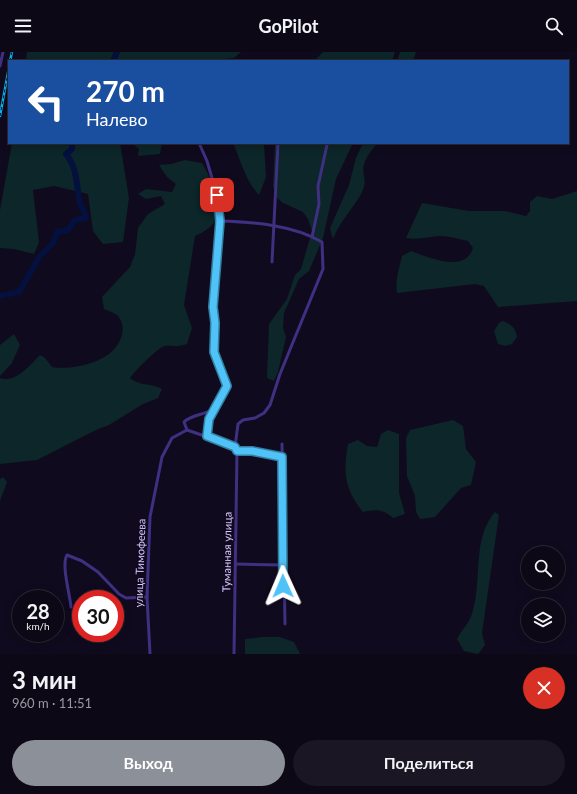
<!DOCTYPE html>
<html lang="ru">
<meta charset="utf-8">
<style>
:root{--surface:#0c0816;--page:#1a1623;--text:#f1f3f6;--muted:#9a9aa1;--line:#2c2935;--accent:#8c9099}
body{margin:0;font-family:Lato,sans-serif;background:var(--page);color:var(--text);height:100vh;display:flex;flex-direction:column;font-size:15px;white-space:nowrap}
*{box-sizing:border-box;margin:0}
p{font-size:13px;color:var(--muted)}
.icon{flex:none;width:22px;height:22px;fill:none;stroke:currentColor;stroke-width:2;stroke-linecap:round;stroke-linejoin:round}
.map{position:relative;height:602px;overflow:hidden}
.panel{display:flex;flex-direction:column;background:var(--surface);flex:1}
.panel>*{flex:none}
.hud{position:absolute;left:8px;top:8px;width:561px;height:84px;border-radius:0px;box-shadow:0 2px 10px #0003,0 0 0 1px var(--line);background:#1a4fa0;color:#fff;overflow:hidden}
.buttons{position:absolute;left:521px;top:494px;display:grid;gap:8px}
.buttons a{display:grid;place-items:center;width:44px;height:44px;border-radius:50%;background:var(--surface);box-shadow:0 2px 10px #0003,0 0 0 1px var(--line);font-size:20px}
.speed{position:absolute;left:12px;top:538px;display:flex;gap:8px;font-size:20px;font-weight:700;text-align:center}
.speed>*{display:grid;place-content:center;width:52px;height:52px;border-radius:50%;background:var(--surface);box-shadow:0 2px 10px #0003,0 0 0 1px var(--line);line-height:1}
.speed small{font-size:10px;font-weight:400}
.speed .limit{border:6px solid #d22;background:#fff;color:#111}
.pin{position:absolute;display:grid;place-items:center;width:34px;height:34px;color:#fff;margin:-17px;border-radius:8px;box-shadow:0 2px 6px #0006}
.me{position:absolute;width:44px;margin:-22px;rotate:359deg;stroke-linejoin:round;filter:drop-shadow(0 0 3px #0008)}
.turn{display:flex;align-items:center;gap:14px;height:84px;padding:0 12px;font-size:18px}
.turn .icon{width:52px;height:52px;stroke-width:2.5}
.turn b{display:block;font-size:28px;line-height:34px}
.round{display:grid;place-items:center;flex:none;width:42px;height:42px;border-radius:21px;background:var(--page)}
.overview{display:flex;align-items:center;justify-content:space-between;height:68px;padding:0 12px}
h1{font-size:24px;font-weight:700;line-height:30px}
.button{display:flex;gap:8px;margin-top:auto;padding:8px 12px}
.button a{flex:1;height:46px;border-radius:24px;background:var(--accent);color:#fff;font-size:16px;font-weight:700;line-height:46px;text-align:center}
.button a+a{background:var(--page);color:var(--text)}
header{display:flex;justify-content:space-between;align-items:center;height:52px;padding:0 12px;background:var(--surface);font-size:18px;font-weight:700}
.map>svg:first-child{display:block}
.green{fill:#0c2629}
.lines{fill:none;stroke-linecap:round;stroke-linejoin:round}
.river{stroke:#04103d;stroke-width:6}
.street{stroke:#3f3082;stroke-width:3}
.rail-casing{stroke:#00b7f2;stroke-width:2.5}
.rail{stroke:#100a1e;stroke-width:1;stroke-dasharray:3;stroke-linecap:butt}
.route-casing{stroke:#337fa1;stroke-width:10}
.route{stroke:#4fc3f7;stroke-width:7}
.labels{text-anchor:middle;stroke-width:3;stroke-linejoin:round;paint-order:stroke}
.street-label{font-size:11px;fill:#d5c7ff;stroke:#100a1e}
</style>
<header><svg class="icon" aria-label="menu" viewBox="0 0 24 24"><path d="M4 6h16M4 12h16M4 18h16"/></svg>GoPilot<svg class="icon" aria-label="search" viewBox="0 0 24 24"><circle cx="10" cy="10" r="6"/><path d="M15 15l6 6"/></svg></header>
<div class="map">
<svg width="577" height="602" viewBox="0 0 577 602">
<rect width="100%" height="100%" fill="#100a1e"/>
<g class="green">
<path d="M27,0H241L234,6L203,9H26Z"/>
<path d="M323,0H395L392,9H314Z"/>
<path d="M400,0H416L413,9H397Z"/>
<path d="M12,91H120L129,146L123,190L103,192L93,179L88,142L54,134L33,138L39,190L34,202L14,197L0,196V158Z"/>
<path d="M132,91H162L160,102L138,104L139,97Z"/>
<path d="M233,91H264L266,125L259,143C245,128 241,109 233,91Z"/>
<path d="M275,91H353L336,127L323,186L309,219L299,227L284,261L283,276L286,285L278,320L274,329L267,326L269,272L287,247L295,223L301,217L312,179L308,167L303,160L283,151L277,146L273,134Z"/>
<path d="M363,91H378C372,98 367,103 364,112C361,124 369,127 361,142C352,158 340,169 333,187L330,176L349,133L356,106Z"/>
<path d="M185,108L202,111C217,138 234,168 195,184L184,253L192,276L187,292C175,296 174,293 165,294C158,295 135,319 130,326C139,334 152,331 162,337L158,346L143,352L109,373L96,378L37,408L0,412V326C15,332 30,313 40,303L45,306L52,315C68,318 92,313 106,304C119,296 129,277 118,264C115,261 109,259 104,257L102,245L130,215L135,202L138,176L148,162L165,152L161,144L146,147L138,142L146,137L172,140L176,132L167,125L159,113L171,112Z"/>
<path d="M577,139V249L498,255L484,234L475,232L397,241C395,228 399,217 402,204L411,199C428,205 465,222 473,196L468,189C459,187 449,184 439,184C428,185 418,188 406,186L422,151L469,159H505L526,164L530,159V150L537,144L552,147Z"/>
<path d="M503,269C512,273 515,275 517,285L512,292L505,294L498,292L494,279L499,271Z"/>
<path d="M14,282L20,293L12,311L0,324V293Z"/>
<path d="M453,368L463,374L466,397L476,410L471,433L461,436L435,465L420,467L416,460L415,444L407,424L406,386L410,378Z"/>
<path d="M388,378L399,382V441L405,462L393,466C383,457 376,457 363,460C344,437 343,420 348,392L358,388L367,394L377,395L381,382Z"/>
<path d="M3,425L7,430L0,449V427Z"/>
<path d="M495,460L499,463L482,581L485,593L478,602L464,599L457,587C462,576 470,572 473,558C482,527 472,486 495,460Z"/>
<path d="M261,585H280L294,590L300,602H245V587Z"/>
</g>
<g class="lines">
<g class="river">
<path d="M113,9L117,0"/>
<path d="M0,244L19,240L40,204L53,191L57,180L68,178L75,168L86,166C85,159 82,157 80,151C76,133 78,117 66,102L72,97V91"/>
</g>
<g class="street">
<path d="M0,14L3,0"/>
<path d="M199,91L207,109L217,143L219,162L213,255L215,271L214,300L227,335L209,367L207,384"/>
<path d="M220,169C253,170 293,173 322,190L323,217L280,322L270,353L264,361L255,366L243,368L238,372L235,395"/>
<path d="M312,185L319,152L318,134L327,93"/>
<path d="M272,210L278,91"/>
<path d="M187,378L184,370C192,362 205,363 214,357"/>
<path d="M282,392L285,572"/>
<path d="M237,399H252L282,405"/>
<path d="M236,512L283,513"/>
<path d="M71,555C70,543 61,512 67,503L82,509L98,520L119,542L126,546L147,545"/>
<path d="M150,602L147,545L150,465L162,405L172,386L187,378L231,393L236,395L237,399"/>
<path d="M234,602L237,399"/>
</g>
<g class="rail-casing">
<g id="rail">
<path d="M10,9L12,0"/>
<path d="M0,64L9,15"/>
</g>
</g>
<use href="#rail" class="rail"/>
</g>
<g class="lines">
<g class="route-casing">
<path id="route" d="M217,143L220,169L213,255L215,271L214,300L227,334L209,367L207,384L235,395L237,399H252L282,405L283,534"/>
</g>
<use href="#route" class="route"/>
</g>
<g class="labels">
<g class="street-label">
<text transform="translate(227 500) rotate(-89)" y="4">Туманная улица</text>
<text transform="translate(140 511) rotate(-88)" y="4">улица Тимофеева</text>
</g>
</g>
</svg>
<div class="buttons">
<a><svg class="icon" aria-label="search" viewBox="0 0 24 24"><circle cx="10" cy="10" r="6"/><path d="M15 15l6 6"/></svg></a>
<a><svg class="icon" aria-label="layers" viewBox="0 0 24 24"><path d="M12 4l9 5-9 5-9-5zM3 14l9 5 9-5"/></svg></a>
</div>
<div class="speed"><div>28<small>km/h</small></div><div class="limit">30</div></div>
<div class="pin" style="left:217px;top:143px;background:#d93025"><svg class="icon" aria-label="arrive" viewBox="0 0 24 24"><path d="M6 21V4h12l-3 4 3 4H6"/></svg></div>
<svg class="me" style="left:283px;top:534px" viewBox="-20 -20 40 40"><path d="M0-17L14 15 0 8-14 15z" fill="#4fc3f7" stroke="#fff" stroke-width="4"/></svg>
<div class="hud">
<div class="turn"><svg class="icon" aria-label="left" viewBox="0 0 24 24"><path d="M17 20v-9H6M10 6l-5 5 5 5"/></svg><div><b>270 m</b>Налево</div></div>
</div>
</div>
<section class="panel">
<div class="overview"><div><h1>3 мин</h1><p>960 m · 11:51</p></div><a class="round" style="background:#d93025;color:#fff"><svg class="icon" aria-label="close" viewBox="0 0 24 24"><path d="M6 6l12 12M18 6L6 18"/></svg></a></div>
<div class="button"><a>Выход</a><a>Поделиться</a></div>
</section>
